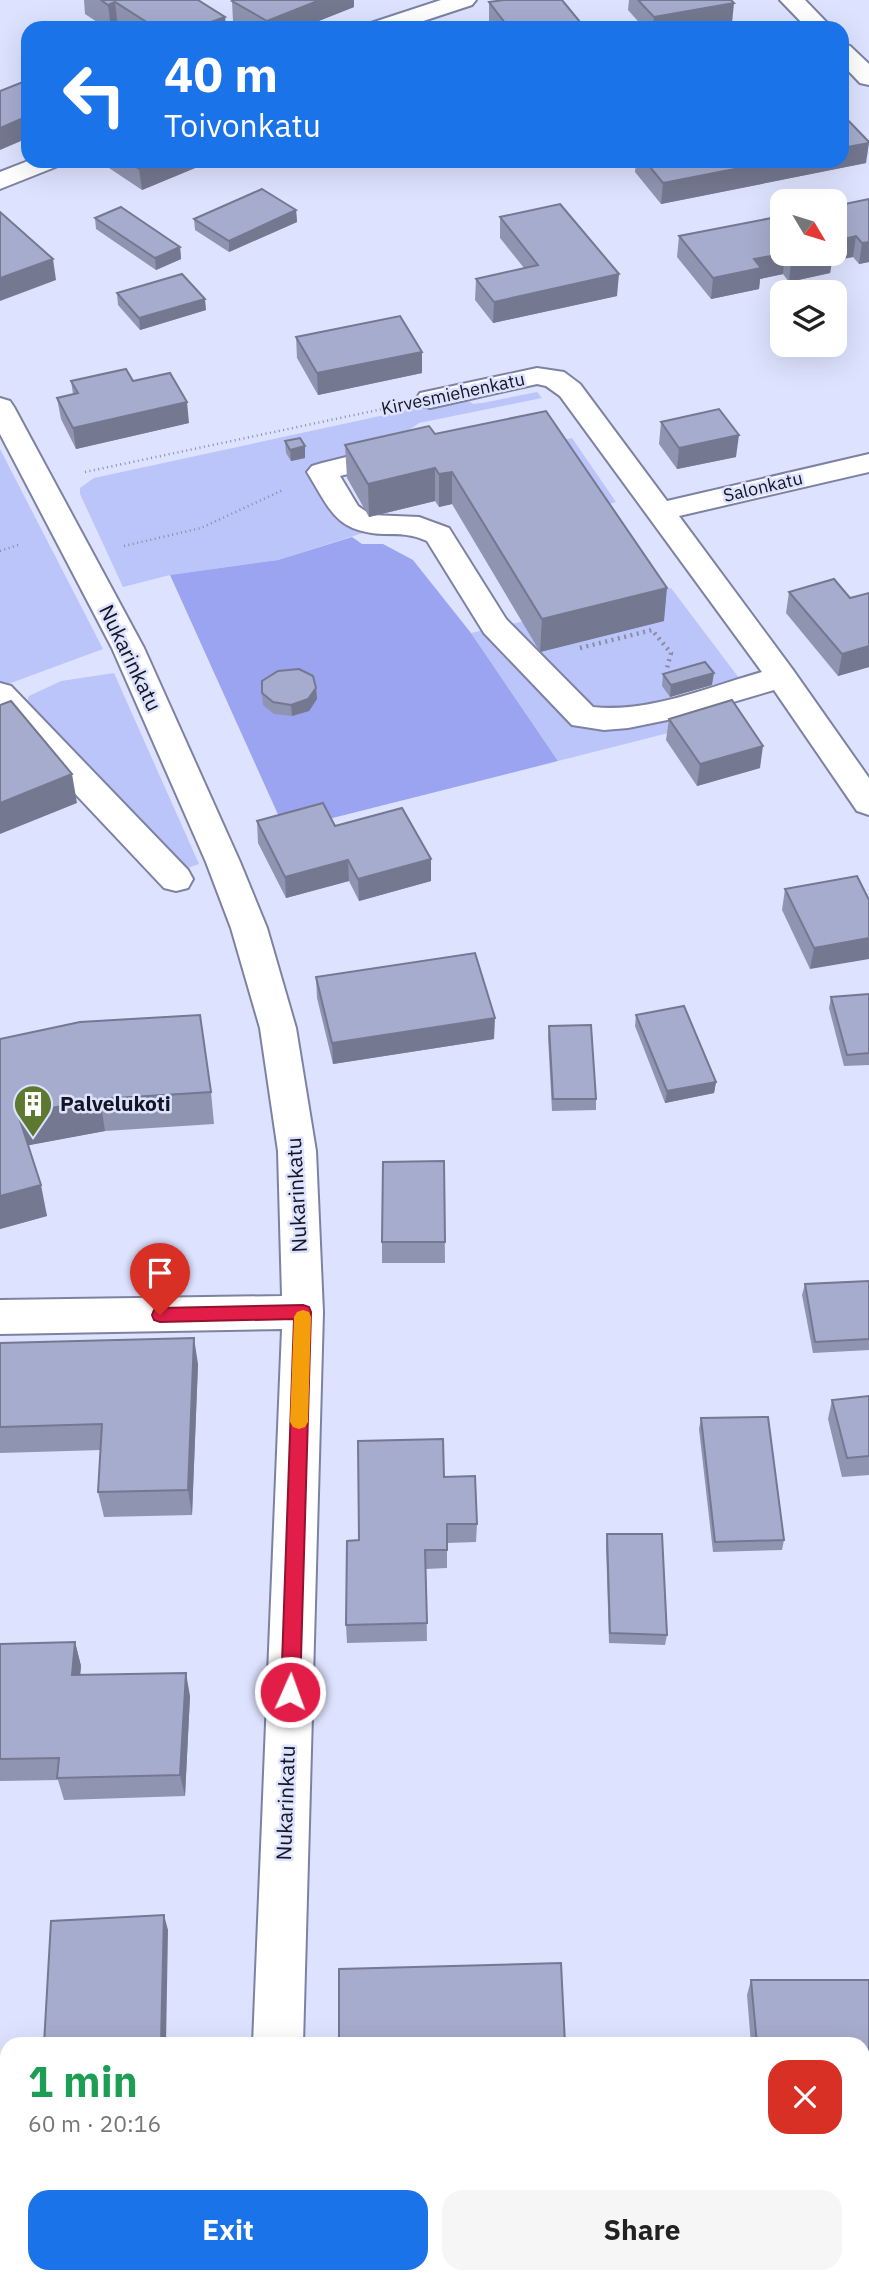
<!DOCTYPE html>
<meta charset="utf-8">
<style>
:root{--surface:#fff;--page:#f6f6f6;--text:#222;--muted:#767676;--accent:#1a73e8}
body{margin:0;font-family:"IBM Plex Sans",sans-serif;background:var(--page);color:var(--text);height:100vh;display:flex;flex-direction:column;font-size:26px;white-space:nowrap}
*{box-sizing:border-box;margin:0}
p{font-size:23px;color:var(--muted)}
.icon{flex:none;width:38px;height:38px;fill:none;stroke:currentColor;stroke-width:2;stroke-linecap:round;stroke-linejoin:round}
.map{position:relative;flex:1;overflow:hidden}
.drawer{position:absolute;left:0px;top:2037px;width:870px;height:247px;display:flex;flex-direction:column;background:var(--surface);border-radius:21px 21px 0 0;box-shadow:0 7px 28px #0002}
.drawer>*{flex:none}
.banner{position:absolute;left:21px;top:21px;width:828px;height:147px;border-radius:21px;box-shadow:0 7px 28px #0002;background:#1a73e8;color:#fff;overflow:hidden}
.needle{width:46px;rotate:128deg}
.fabs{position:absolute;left:770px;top:189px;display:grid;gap:14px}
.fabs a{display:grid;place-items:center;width:77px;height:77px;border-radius:14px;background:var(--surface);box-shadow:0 7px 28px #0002;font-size:35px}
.pin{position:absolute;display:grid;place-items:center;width:60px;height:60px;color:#fff;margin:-72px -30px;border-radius:50% 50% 50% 0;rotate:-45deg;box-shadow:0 0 7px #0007}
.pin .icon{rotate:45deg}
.me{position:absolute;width:77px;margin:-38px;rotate:2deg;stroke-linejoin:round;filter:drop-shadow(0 0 5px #0008)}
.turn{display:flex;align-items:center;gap:24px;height:147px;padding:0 28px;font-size:32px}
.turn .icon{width:91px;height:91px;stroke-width:2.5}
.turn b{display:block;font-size:49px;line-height:60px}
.round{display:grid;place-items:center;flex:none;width:74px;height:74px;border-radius:21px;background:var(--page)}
.summary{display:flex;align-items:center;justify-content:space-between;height:119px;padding:0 28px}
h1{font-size:42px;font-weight:700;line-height:52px;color:#1e9e55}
.primary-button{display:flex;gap:14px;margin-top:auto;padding:14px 28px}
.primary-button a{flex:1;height:80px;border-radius:21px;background:var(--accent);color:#fff;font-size:28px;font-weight:700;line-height:80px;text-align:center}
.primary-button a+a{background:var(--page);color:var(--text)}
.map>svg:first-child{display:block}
.green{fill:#bcc5fa}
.forest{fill:#9aa4f1}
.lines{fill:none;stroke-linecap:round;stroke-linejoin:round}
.minor-casing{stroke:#7d82a3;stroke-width:4}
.path-far2{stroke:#8a8da3;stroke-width:2.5;stroke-dasharray:1 3.5;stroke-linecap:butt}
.path-far1{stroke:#8a8da3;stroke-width:4.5;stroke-dasharray:2 4.5;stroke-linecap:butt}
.path{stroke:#8a8da3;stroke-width:5;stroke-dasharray:2 6;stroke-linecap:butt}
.minor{fill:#fff;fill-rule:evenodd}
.wall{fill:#8f94b0}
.shaded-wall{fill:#747890}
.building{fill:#a6accd;stroke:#747890;stroke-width:2}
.route{fill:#e11d48;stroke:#92132f;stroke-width:2}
.slow{fill:#f59e0b}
.labels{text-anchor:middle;stroke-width:5;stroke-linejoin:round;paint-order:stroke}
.far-street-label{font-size:18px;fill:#141522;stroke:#dde2fe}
.street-label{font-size:21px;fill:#141522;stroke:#dde2fe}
.poi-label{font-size:21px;font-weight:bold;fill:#141522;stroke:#dde2fe;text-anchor:start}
</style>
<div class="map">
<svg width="869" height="2283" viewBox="0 0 869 2283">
<rect width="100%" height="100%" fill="#dde2fe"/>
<g class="green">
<path d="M537,392L542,398L419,423C388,446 345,460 308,468L341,520L363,533L278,560L170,575L123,587L80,494V488L94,478L431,405L466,399L473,404L482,403Z"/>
<path d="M572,438L616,502L589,510L545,444Z"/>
<path d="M0,449L103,649L0,687Z"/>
<path d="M671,588L739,678L712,685L703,674L663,686L692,727L558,761L471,633Z"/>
<path d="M114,673L199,864L185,869L24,710L29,696L61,681Z"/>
</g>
<path class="forest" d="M352,537L362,544H383L413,560L471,633L558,761L285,830L170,575L278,560Z"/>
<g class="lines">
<g class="minor-casing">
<g id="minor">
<path d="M441,0H476L472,5L402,28H367L371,23Z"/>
<path d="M780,0H805L832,28H807Z"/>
<path d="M842,44L850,46L869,64V85L860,83L842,64Z"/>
<path d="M28,161H62L58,166L0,189V172Z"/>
<path d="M537,368L564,372L580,384L667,501L869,454V472L679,516L793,670L869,778V815L857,811L774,690L682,717L628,728L604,730L572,725L484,633L427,541C412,534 400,534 384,534C335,532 330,509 307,472L312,466L322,463L395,445L405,448L410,454L405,460L340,476L358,506L371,515L419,517L449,528L506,619L593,707C650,713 708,687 762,672L560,396L546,386L537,384L430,408L420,405L416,399L420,393Z"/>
<path d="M0,398L10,401L14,407L144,648L240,862L267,928L296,1028L316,1151L323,1312L303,2044H253L282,1329L0,1334V1300L282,1296L278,1151L260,1028L231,928L206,862L112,648L0,434Z"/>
<path d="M0,683L11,686L188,870L193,879L188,888L176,891L164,888L0,714Z"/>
<rect x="863" y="2223" width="6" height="54"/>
<path d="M7,2224V2277H9L0,2279V2225Z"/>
<rect x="601" y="2277" width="54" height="6"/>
</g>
</g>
<g class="path-far2">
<path d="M85,472L392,407"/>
<path d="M124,546L201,528L283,490"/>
<path d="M0,551L21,544"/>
</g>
<path class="path-far1" d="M580,648L652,630L671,653L667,668"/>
<g class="path">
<path d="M0,2162H7"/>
<path d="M863,2163H869"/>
</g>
<use href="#minor" class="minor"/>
</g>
<g class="wall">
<path d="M84,0H198L225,17L226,28H106L85,14Z"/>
<path d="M629,0H731L732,23L705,28H644L628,10Z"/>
<path d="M232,1L354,7L301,28H245L233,21Z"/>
<path d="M489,2L585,28H493L489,22Z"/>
<path d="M103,161H212L142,190L103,164Z"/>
<path d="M636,161H842L866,163L661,204L635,172Z"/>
<path d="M869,199V262L859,264L853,257L832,261L830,273L789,282L783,274L760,279L759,289L711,299L677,257L679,236Z"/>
<path d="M296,210L297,222L229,252L195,230L194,219Z"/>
<path d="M500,217L617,296L493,323L475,300L476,279L524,268L500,238Z"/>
<path d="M95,218L180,247L181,259L156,270L96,229Z"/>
<path d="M117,293L206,310L140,330L118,305Z"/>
<path d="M296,337L422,373L318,395L297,358Z"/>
<path d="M71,381H133L189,423L76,449L61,419L57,398L73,394Z"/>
<path d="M661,422L736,457L677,469L659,444Z"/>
<path d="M435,434L664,621L540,652L452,504L439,507L435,501L369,517L347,478L345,445Z"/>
<path d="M285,441L305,446V458L291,461L286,453Z"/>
<path d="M789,592L850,598L869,593V667L838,676L786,613Z"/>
<path d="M663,674L712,685L670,697L662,686Z"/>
<path d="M316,688L317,699L309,711L292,716L274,714L263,705L262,693Z"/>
<path d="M669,719L760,768L697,786L666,740Z"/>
<path d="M257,821L335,826L431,859V881L359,901L349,881L286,898L258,843Z"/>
<path d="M857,876L810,969L782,910L785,889Z"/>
<path d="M316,977L494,1039L333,1064L317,998Z"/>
<path d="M869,994V1065L844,1066L829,1008L831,997Z"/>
<path d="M636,1015L716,1082L714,1093L665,1103L635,1026Z"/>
<path d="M549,1026L596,1099V1110L552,1111L548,1037Z"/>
<path d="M0,1039L211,1092L214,1124L105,1131L28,1145L47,1216L0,1229Z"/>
<path d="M444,1161L445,1263H382V1242Z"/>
<path d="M869,1281V1350L813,1353L802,1295L805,1284Z"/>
<path d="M0,1343L198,1364L192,1515L104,1517L98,1492L101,1450L0,1453Z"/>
<path d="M869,1396V1475L842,1477L828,1419L832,1400Z"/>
<path d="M701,1418L784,1540L782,1550L713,1552L699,1429Z"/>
<path d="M444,1477L477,1524L476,1542L447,1543V1568L426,1569L427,1641L347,1643L346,1625L359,1540Z"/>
<path d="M607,1534L667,1635L665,1645L609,1643L606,1544Z"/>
<path d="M75,1642L81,1666L80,1675L190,1696L185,1796L64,1800L58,1780L0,1781V1644Z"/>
<path d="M751,1980H869V2115H863V2044H751L747,1995Z"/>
</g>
<g class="shaded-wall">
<path d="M320,0H354V7L301,28H267V21Z"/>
<path d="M115,2L118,28H111L108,5Z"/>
<path d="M734,3L732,23L705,28H653L654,17Z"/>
<path d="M225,17L226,28H209L208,23Z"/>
<path d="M28,116V138L0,150V128Z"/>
<path d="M869,143L866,163L661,204L663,183L776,161H842V148Z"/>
<path d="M160,161H212L142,190L139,169Z"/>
<path d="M296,210L297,222L229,252V241Z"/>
<path d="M856,236L853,257L832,261L830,273L789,282L791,261L823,254H835V241Z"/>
<path d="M869,242V262L859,264L862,243Z"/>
<path d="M180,247L181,259L156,270L155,258Z"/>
<path d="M785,254L783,274L760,279L759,289L711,299L713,278L754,259Z"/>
<path d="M53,259L56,280L0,301V278Z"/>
<path d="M619,274L617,296L493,323L494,302Z"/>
<path d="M205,299L206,310L140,330L139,318Z"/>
<path d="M422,352V373L318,395L317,373Z"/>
<path d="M187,402L189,423L76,449L73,428Z"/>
<path d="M739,435L736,457L677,469L679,448Z"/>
<path d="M305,446V458L291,461L290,450Z"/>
<path d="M435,468V501L369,517L368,484Z"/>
<path d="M452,472V504L439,507V474Z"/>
<path d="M667,588L664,621L540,652L542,619Z"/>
<path d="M869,646V667L838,676L842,654Z"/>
<path d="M714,673L712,685L670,697L671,685Z"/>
<path d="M316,688L317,699L309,711L292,716L291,705Z"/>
<path d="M763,746L760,768L697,786L700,764Z"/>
<path d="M72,774L77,803L0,834V803Z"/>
<path d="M431,859V881L359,901L358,879Z"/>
<path d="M348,860L349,881L286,898L285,877Z"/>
<path d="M869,938V959L810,969L814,948Z"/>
<path d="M495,1018L494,1039L333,1064L332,1043Z"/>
<path d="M716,1082L714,1093L665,1103L667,1091Z"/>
<path d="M100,1099L105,1131L25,1146L18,1114Z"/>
<path d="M41,1185L47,1216L0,1229V1196Z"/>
<path d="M194,1338L198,1364L192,1515L188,1490Z"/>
<path d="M75,1642L81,1666L78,1698L72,1675Z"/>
<path d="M186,1673L190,1696L185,1796L180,1775Z"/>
<path d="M164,1915L168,1930L166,2044H161Z"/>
</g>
<g class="building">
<path d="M101,0H198L225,17L208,23L214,27L211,28H135L148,23L115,2L108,5Z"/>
<path d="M234,0H320L267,21L232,1Z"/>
<path d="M504,0H562L585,28H509L489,2Z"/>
<path d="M638,0H731L734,3L654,17Z"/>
<path d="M775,24L779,28H755Z"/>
<path d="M396,25L402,28H387Z"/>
<path d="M28,80V116L0,128V91Z"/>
<path d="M842,114L869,142V143L842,148Z"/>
<path d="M127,161H160L139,169Z"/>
<path d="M645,161H776L663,183Z"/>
<path d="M262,189L296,210L229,241L194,219Z"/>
<path d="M869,199V242L862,243L856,236L835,241V206Z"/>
<path d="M560,204L619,274L494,302L476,279L538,265L500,217Z"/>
<path d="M121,207L180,247L155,258L95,218Z"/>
<path d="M0,212L53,259L0,278Z"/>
<path d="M782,216L783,254L754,259L761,268L713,278L679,236Z"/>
<path d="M786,254H827L791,261Z"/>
<path d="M182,274L205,299L139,318L117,293Z"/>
<path d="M400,316L422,352L317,373L296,337Z"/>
<path d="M126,369L133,381L170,373L187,402L73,428L57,398L78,393L71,381Z"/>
<path d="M719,409L739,435L679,448L661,422Z"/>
<path d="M546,411L667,588L542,619L452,472L439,474L435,468L368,484L345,445L429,426L435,434Z"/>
<path d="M300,438L305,446L290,450L285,441Z"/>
<path d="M834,579L850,598L869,593V646L842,654L789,592Z"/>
<path d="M705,662L714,673L671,685L663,674Z"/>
<path d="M299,669L313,676L316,688L308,699L291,705L273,702L262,693V681L278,671Z"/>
<path d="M732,700L763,746L700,764L669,719Z"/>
<path d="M11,701L72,774L0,803V705Z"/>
<path d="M323,803L335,826L402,808L431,859L358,879L348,860L285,877L257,821Z"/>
<path d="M857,876L869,900V938L814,948L785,889Z"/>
<path d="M475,953L495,1018L332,1043L316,977Z"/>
<path d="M869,994V1053L847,1055L831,997Z"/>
<path d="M684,1006L716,1082L667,1091L636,1015Z"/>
<path d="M200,1015L211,1092L100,1099L18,1114L41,1185L0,1196V1039L80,1022Z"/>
<path d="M591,1025L596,1099H553L549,1026Z"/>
<path d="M444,1161L445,1242H382L383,1162Z"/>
<path d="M869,1281V1339L815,1342L805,1284Z"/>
<path d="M194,1338L188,1490L98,1492L102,1424L0,1427V1343Z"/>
<path d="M869,1396V1456L847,1458L832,1400Z"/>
<path d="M768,1417L784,1540L715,1542L701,1418Z"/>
<path d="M443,1439L444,1477L475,1476L477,1524H447V1550H425L427,1623L346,1625L347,1541L359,1540L358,1441Z"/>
<path d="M607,1534H662L667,1635L610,1633Z"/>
<path d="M75,1642L72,1675L186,1673L180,1775L57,1778L59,1758L0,1759V1644Z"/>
<path d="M164,1915L161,2044H44L51,1921Z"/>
<path d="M561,1963L565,2044H339V1969Z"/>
<path d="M751,1980H869V2102H863V2044H757Z"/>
</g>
<path class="route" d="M303,1305L309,1307L311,1312L300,1692L297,1698L290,1700L283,1698L281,1692L294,1319L160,1322L154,1320L152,1315L154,1310L160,1308Z"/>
<path class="slow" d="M303,1310L309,1312L311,1317L308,1422L305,1427L299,1429L293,1427L290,1422L294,1317L297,1312Z"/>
<defs>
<g id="building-pin" transform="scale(2.0125)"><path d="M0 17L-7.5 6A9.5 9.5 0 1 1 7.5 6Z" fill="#5c792f" stroke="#dde2fe"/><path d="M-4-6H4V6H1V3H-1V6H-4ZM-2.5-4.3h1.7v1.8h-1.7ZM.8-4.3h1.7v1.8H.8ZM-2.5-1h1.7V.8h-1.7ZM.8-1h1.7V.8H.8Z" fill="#fff"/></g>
</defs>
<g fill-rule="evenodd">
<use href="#building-pin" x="33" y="1104"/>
</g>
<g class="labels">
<g class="far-street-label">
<text transform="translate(453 394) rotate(-12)" y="6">Kirvesmiehenkatu</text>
<text transform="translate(763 487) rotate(-13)" y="6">Salonkatu</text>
</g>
<g class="street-label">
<text transform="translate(130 658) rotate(64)" y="7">Nukarinkatu</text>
<text transform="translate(297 1195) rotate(-93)" y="7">Nukarinkatu</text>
<text transform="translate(286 1803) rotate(-88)" y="7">Nukarinkatu</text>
</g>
<g class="poi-label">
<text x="60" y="1111">Palvelukoti</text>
</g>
</g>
</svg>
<div class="fabs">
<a><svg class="needle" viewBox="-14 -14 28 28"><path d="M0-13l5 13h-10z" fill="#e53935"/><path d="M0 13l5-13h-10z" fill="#767676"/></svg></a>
<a><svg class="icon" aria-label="layers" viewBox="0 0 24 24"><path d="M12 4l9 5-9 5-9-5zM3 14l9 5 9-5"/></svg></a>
</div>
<div class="pin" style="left:160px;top:1315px;background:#d93025"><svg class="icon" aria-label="arrive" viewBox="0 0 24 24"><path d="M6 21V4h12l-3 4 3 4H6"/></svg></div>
<svg class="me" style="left:290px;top:1692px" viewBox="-20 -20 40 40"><circle r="17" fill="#e11d48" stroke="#fff" stroke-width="3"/><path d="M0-11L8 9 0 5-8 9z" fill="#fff"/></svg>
<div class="banner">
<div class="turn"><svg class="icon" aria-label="left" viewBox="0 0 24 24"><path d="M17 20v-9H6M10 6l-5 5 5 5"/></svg><div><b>40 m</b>Toivonkatu</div></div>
</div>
<section class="drawer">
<div class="summary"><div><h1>1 min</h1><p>60 m · 20:16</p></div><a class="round" style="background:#d93025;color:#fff"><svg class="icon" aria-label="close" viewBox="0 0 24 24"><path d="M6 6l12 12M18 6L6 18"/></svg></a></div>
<div class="primary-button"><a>Exit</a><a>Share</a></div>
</section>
</div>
